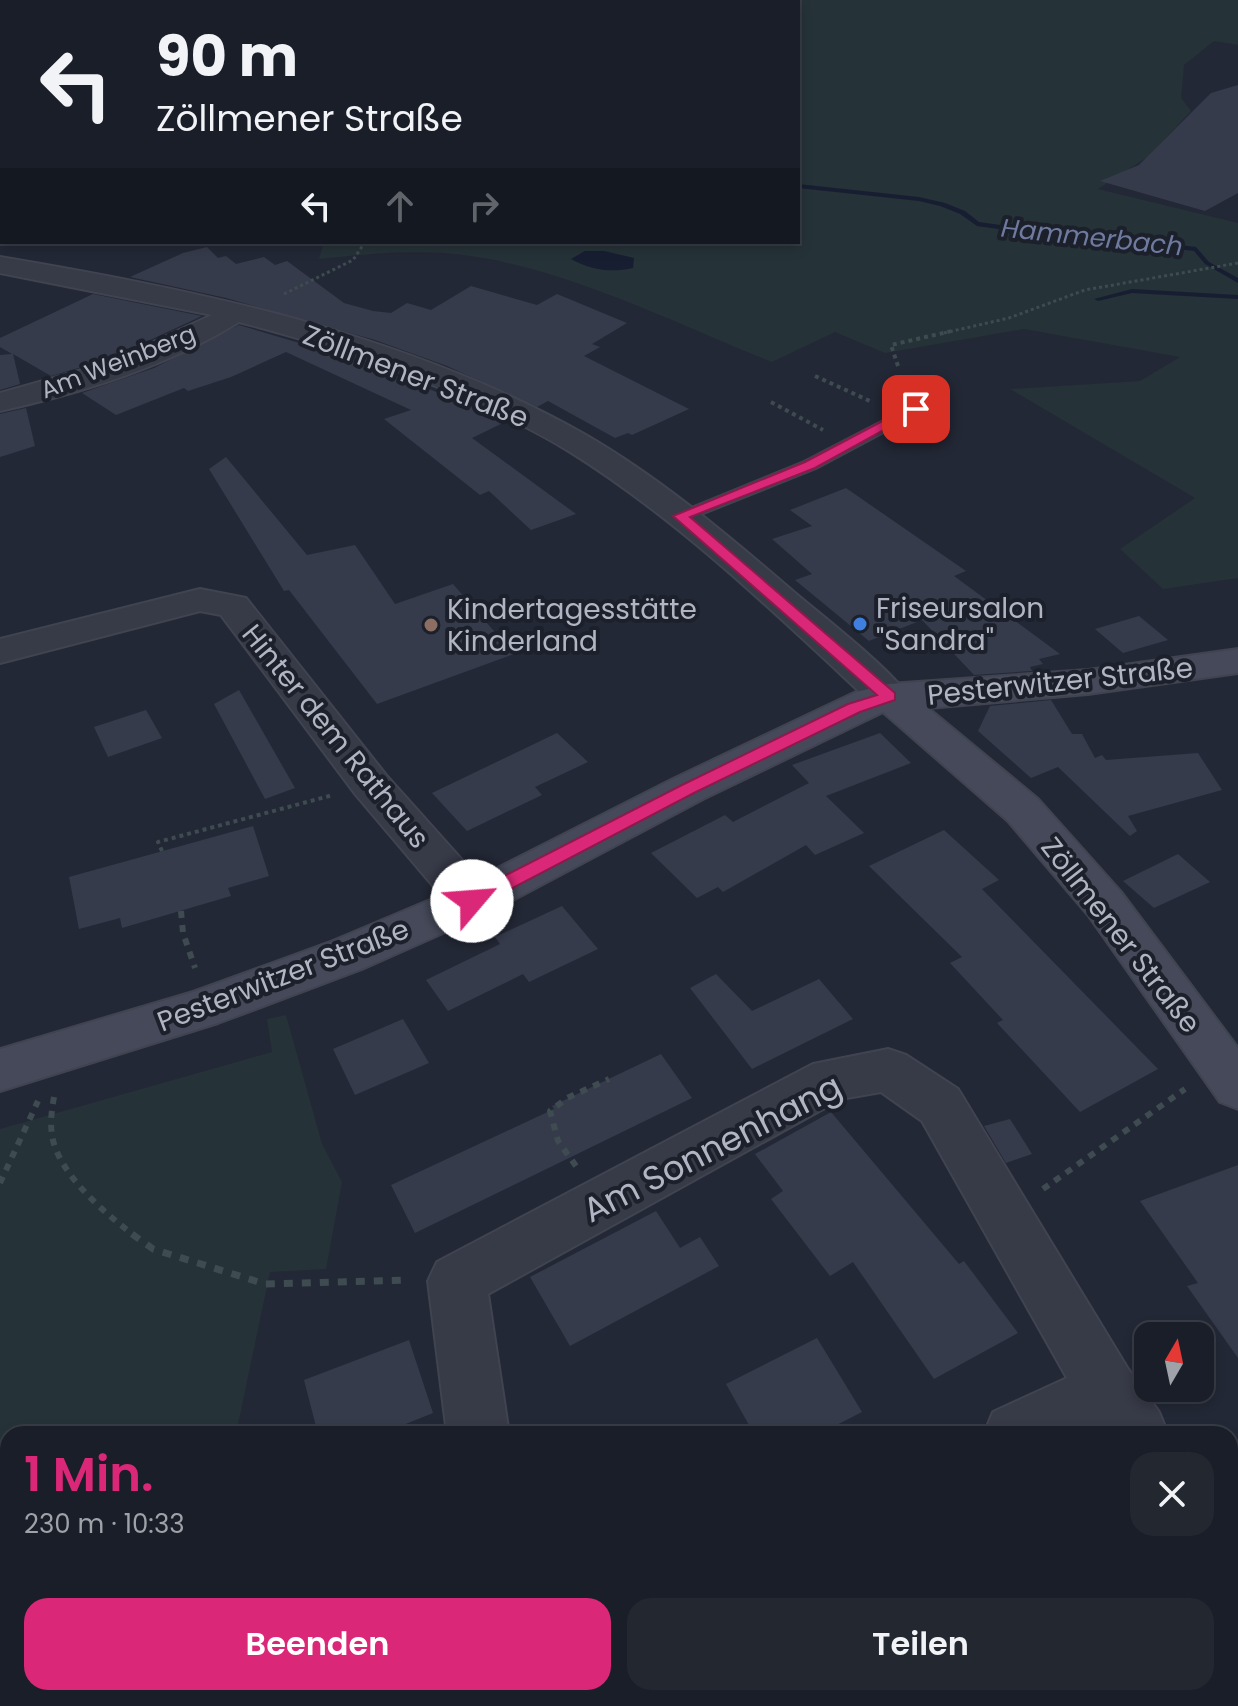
<!DOCTYPE html>
<html lang="de">
<meta charset="utf-8">
<style>
:root{--surface:#1a1e28;--page:#232730;--text:#f1f3f6;--muted:#9fa2a8;--line:#383c45;--accent:#db2777}
body{margin:0;font-family:Poppins,sans-serif;background:var(--page);color:var(--text);height:100vh;display:flex;flex-direction:column;font-size:30px;white-space:nowrap}
*{box-sizing:border-box;margin:0}
p{font-size:26px;color:var(--muted)}
.icon{flex:none;width:44px;height:44px;fill:none;stroke:currentColor;stroke-width:2;stroke-linecap:round;stroke-linejoin:round}
.map{position:relative;flex:1;overflow:hidden}
.drawer{position:absolute;left:0px;top:1426px;width:1238px;height:280px;display:flex;flex-direction:column;background:var(--surface);border-radius:24px 24px 0 0;box-shadow:0 4px 12px #0003,0 0 0 2px var(--line)}
.drawer>*{flex:none}
.hud{position:absolute;left:0px;top:0px;width:800px;height:244px;box-shadow:0 4px 12px #0003,0 0 0 2px var(--line);background:#1a1e28;color:var(--text);overflow:hidden}
.needle{width:52px;rotate:9deg}
.fabs{position:absolute;left:1134px;top:1322px;display:grid;gap:16px}
.fabs a{display:grid;place-items:center;width:80px;height:80px;border-radius:16px;background:var(--surface);box-shadow:0 4px 12px #0003,0 0 0 2px var(--line);font-size:40px}
.pin{position:absolute;display:grid;place-items:center;width:68px;height:68px;color:#fff;margin:-34px;border-radius:16px;box-shadow:0 4px 12px #0006}
.me{position:absolute;width:88px;margin:-44px;rotate:63deg;stroke-linejoin:round;filter:drop-shadow(0 0 6px #0008)}
.turn{display:flex;align-items:center;gap:28px;height:168px;padding:0 24px;font-size:36px}
.turn .icon{width:104px;height:104px;stroke-width:2.5}
.turn b{display:block;font-size:56px;line-height:68px}
.lanes{display:flex;align-items:center;height:76px;padding:0 24px;background:#0003;justify-content:center;gap:40px;direction:ltr}
.lanes .off{opacity:.35}
.round{display:grid;place-items:center;flex:none;width:84px;height:84px;border-radius:24px;background:var(--page)}
.head{display:flex;align-items:center;justify-content:space-between;height:136px;padding:0 24px}
h1{font-size:48px;font-weight:600;line-height:60px;color:var(--accent)}
.button{display:flex;gap:16px;margin-top:auto;padding:16px 24px}
.button a{flex:1;height:92px;border-radius:24px;background:var(--accent);color:#fff;font-size:32px;font-weight:600;line-height:92px;text-align:center}
.button a+a{background:var(--page);color:var(--text)}
.map>svg:first-child{display:block}
.green{fill:#253237}
.water{fill:#181e32}
.lines{fill:none;stroke-linecap:round;stroke-linejoin:round}
.stream{fill:#181e32;fill-rule:evenodd}
.building{fill:#363b4c}
.lane-casing{stroke:#404350;stroke-width:4}
.street-casing{stroke:#404350;stroke-width:4}
.secondary-casing{stroke:#404350;stroke-width:4}
.path-far4{stroke:#3e4b50;stroke-width:2;stroke-dasharray:3 3;stroke-linecap:butt}
.path-far3{stroke:#3e4b50;stroke-width:3;stroke-dasharray:3 3;stroke-linecap:butt}
.path-far2{stroke:#3e4b50;stroke-width:4;stroke-dasharray:4 4;stroke-linecap:butt}
.path-far1{stroke:#3e4b50;stroke-width:6;stroke-dasharray:7 7;stroke-linecap:butt}
.path{stroke:#3e4b50;stroke-width:7;stroke-dasharray:9 9;stroke-linecap:butt}
.lane{fill:#373a47;fill-rule:evenodd}
.street{fill:#373a47;fill-rule:evenodd}
.secondary{fill:#454959;fill-rule:evenodd}
.route{fill:#db2777;stroke:#8e194d;stroke-width:2}
.shop-dot{fill:#3f7fe0;stroke:#1c202b;stroke-width:3}
.education-dot{fill:#8d6e63;stroke:#1c202b;stroke-width:3}
.labels{text-anchor:middle;stroke-width:8;stroke-linejoin:round;paint-order:stroke}
.far-street-label{font-size:24px;fill:#b1b5c3;stroke:#1c202b}
.far-water-label{font-size:26px;font-style:italic;fill:#6e7a9e;stroke:#1c202b}
.street-label{font-size:28px;fill:#b1b5c3;stroke:#1c202b}
.poi-label{font-size:28px;fill:#b1b5c3;stroke:#1c202b;text-anchor:start}
.near-street-label{font-size:34px;fill:#b1b5c3;stroke:#1c202b}
</style>
<div class="map">
<svg width="1238" height="1706" viewBox="0 0 1238 1706">
<rect width="100%" height="100%" fill="#232836"/>
<g class="green">
<path d="M133,0H1238V45L1214,41L1184,65L1181,98L1191,111L1149,156L1098,189L1238,223V578L1163,589L1120,549L1195,498L1010,389L1140,381L1180,357L1024,329L885,353L835,332L772,362C679,325 583,276 484,258C429,248 374,253 319,259L324,242H798V2H131Z"/>
<path d="M286,1015L322,1144L342,1182L326,1269L270,1272L236,1434H8V1698H230L231,1706H0V1129L272,1052L267,1019Z"/>
</g>
<path class="water" d="M585,251H604L634,258L633,268C611,273 591,270 571,259Z"/>
<g class="lines">
<g class="stream">
<rect x="394" y="0" width="4" height="2"/>
<path d="M798,184L919,197L945,203L965,211L979,222L1042,231L1066,227L1087,234L1196,247L1209,262L1238,278V283L1205,264L1194,251L1086,238L1066,231L1042,235L977,226L960,214L940,206L919,201L798,188Z"/>
<path d="M1132,289L1238,295V299L1132,293L1098,301L1094,299Z"/>
</g>
</g>
<g class="building">
<path d="M1238,85V193L1205,211L1100,181L1139,165L1211,93Z"/>
<path d="M207,247L218,258L226,256L236,264L264,257L275,265L287,261L344,303L373,311L391,313L407,303L431,310L471,286L537,305L557,294L627,323L592,344L600,347L584,356L689,409L632,435L628,433L615,438L548,401L537,407L447,366L375,340L226,298L130,277L183,253Z"/>
<path d="M93,294L202,316L109,359L51,376L13,354L20,384L0,390V355L12,354L0,347V338Z"/>
<path d="M239,325L363,362L507,421L472,438L576,514L531,530L489,491L480,495L384,419L411,410L286,352L231,377L188,391L184,388L116,415L82,393L154,368Z"/>
<path d="M26,408L35,446L0,457V414Z"/>
<path d="M226,457L307,555L355,545L395,604L453,584L514,654L377,704L289,590L284,591L209,469Z"/>
<path d="M846,488L966,571L954,576L1060,654L1039,659L1043,664L1030,667L1032,671L974,675L922,620L869,641L795,580L812,574L772,539L812,526L790,510Z"/>
<path d="M1139,616L1168,640L1123,653L1095,629Z"/>
<path d="M239,690L295,788L265,799L214,704Z"/>
<path d="M1051,700L1072,734H1082L1095,758L1102,755L1106,760L1198,753L1222,790L1128,816L1137,831L1130,836L1058,767L1031,778L978,731L990,706Z"/>
<path d="M146,710L162,738L108,757L94,727Z"/>
<path d="M557,733L588,762L535,787L542,795L467,831L432,793Z"/>
<path d="M880,733L911,763L826,796L864,833L815,855L806,845L723,892L718,887L697,898L651,853L725,815L733,822L809,783L792,765Z"/>
<path d="M253,826L269,876L228,888L231,896L122,928L120,918L79,929L69,877Z"/>
<path d="M944,830L999,880L982,889L1158,1069L1080,1112L997,1023L1003,1020L950,963L962,957L869,866Z"/>
<path d="M1178,854L1210,882L1154,908L1123,881Z"/>
<path d="M562,906L598,949L529,982L523,974L448,1011L426,980L500,944L495,937Z"/>
<path d="M716,974L752,1011L819,979L853,1019L752,1069L690,988Z"/>
<path d="M403,1019L429,1063L355,1095L333,1049Z"/>
<path d="M661,1054L692,1098L415,1233L391,1185L554,1109L552,1106Z"/>
<path d="M831,1112L959,1264L964,1261L1018,1333L934,1379L853,1262L830,1276L771,1199L783,1191L755,1154Z"/>
<path d="M1010,1119L1032,1154L1006,1163L984,1126Z"/>
<path d="M1238,1165V1358L1187,1286L1198,1283L1140,1201Z"/>
<path d="M656,1211L680,1248L700,1237L719,1266L570,1346L530,1277Z"/>
<path d="M817,1338L862,1412L819,1434H754L726,1384Z"/>
<path d="M409,1340L433,1413L381,1434H318L304,1380Z"/>
</g>
<g class="lines">
<g class="lane-casing">
<path id="lane" d="M916,404L921,406V412L816,468L686,520H674L672,516L804,462Z"/>
</g>
<g class="street-casing">
<g id="street">
<path d="M2,44V58L0,59V45Z"/>
<path d="M0,257C199,290 407,334 584,434C657,476 724,532 788,587C819,614 888,666 909,697L903,706L889,710L875,706C778,616 680,520 567,450C476,395 342,348 239,322C165,367 84,392 0,411V393L110,362L212,315L0,273Z"/>
<path d="M200,589L246,598L386,775L488,889L495,901L488,913L472,918L456,913L356,795L221,615L200,611L0,663V639Z"/>
<path d="M888,1049L906,1055L958,1089L1128,1369L1159,1412L1168,1434H1101L1096,1427L1082,1434H984L993,1412L1067,1378L922,1121L881,1092L841,1099L488,1294L509,1434H447L428,1281L437,1262L813,1064Z"/>
<path d="M1230,1534L1238,1537V1611L1230,1608Z"/>
<path d="M480,1698H550L551,1706H481Z"/>
</g>
</g>
<g class="secondary-casing">
<path id="secondary" d="M1238,649V673L1088,694L928,708L1038,799L1121,892L1238,1048V1109L1220,1102L1089,916L1008,821L883,712L703,799L488,913L362,969L218,1023L0,1091V1049L193,992L328,943L456,889L673,779L856,692L889,684L1088,670Z"/>
</g>
<g class="path-far4">
<path d="M12,0L15,2"/>
<path d="M316,0L320,2"/>
<path d="M136,2L139,0"/>
</g>
<g class="path-far3">
<path d="M284,294L353,260L365,242"/>
<path d="M944,333L1009,318L1085,290L1238,263"/>
</g>
<g class="path-far2">
<path d="M898,366L891,345L952,331"/>
<path d="M815,376L872,402"/>
<path d="M771,402L823,430"/>
<path d="M162,851L158,842L333,795"/>
</g>
<g class="path-far1">
<path d="M181,911L183,933L195,968"/>
<path d="M54,1097C51,1114 49,1130 55,1147C68,1182 106,1214 135,1236"/>
<path d="M576,1166L558,1141L550,1111L567,1098L609,1079"/>
<path d="M0,1183L38,1101"/>
<path d="M1043,1189L1185,1089"/>
</g>
<path class="path" d="M132,1234L153,1249L265,1284L408,1280"/>
<use href="#lane" class="lane"/>
<use href="#street" class="street"/>
<use href="#secondary" class="secondary"/>
</g>
<path class="route" d="M911,406L922,409L815,468L690,517L895,693V700L860,712L694,793L478,906H465V896L682,785L848,704L877,695L673,516L805,462Z"/>
<circle class="shop-dot" cx="860" cy="624" r="8"/>
<circle class="education-dot" cx="431" cy="625" r="8"/>
<g class="labels">
<g class="far-street-label">
<text transform="translate(118 362) rotate(-21)" y="8">Am Weinberg</text>
</g>
<g class="far-water-label">
<text transform="translate(1092 237) rotate(6)" y="9">Hammerbach</text>
</g>
<g class="street-label">
<text transform="translate(416 376) rotate(21)" y="10">Zöllmener Straße</text>
<text transform="translate(1060 681) rotate(-6)" y="10">Pesterwitzer Straße</text>
<text transform="translate(336 736) rotate(51)" y="10">Hinter dem Rathaus</text>
<text transform="translate(1121 935) rotate(52)" y="10">Zöllmener Straße</text>
<text transform="translate(283 975) rotate(-21)" y="10">Pesterwitzer Straße</text>
</g>
<g class="poi-label">
<text x="876" y="618">Friseursalon<tspan x="876" dy="32">"Sandra"</tspan></text>
<text x="447" y="619">Kindertagesstätte<tspan x="447" dy="32">Kinderland</tspan></text>
</g>
<g class="near-street-label">
<text transform="translate(712 1148) rotate(-27)" y="12">Am Sonnenhang</text>
</g>
</g>
</svg>
<div class="fabs">
<a><svg class="needle" viewBox="-14 -14 28 28"><path d="M0-13l5 13h-10z" fill="#e53935"/><path d="M0 13l5-13h-10z" fill="#9fa2a8"/></svg></a>
</div>
<div class="pin" style="left:916px;top:409px;background:#d93025"><svg class="icon" aria-label="arrive" viewBox="0 0 24 24"><path d="M6 21V4h12l-3 4 3 4H6"/></svg></div>
<svg class="me" style="left:472px;top:901px" viewBox="-20 -20 40 40"><circle r="19" fill="#fff"/><path d="M0-13L10 11 0 6-10 11z" fill="#db2777"/></svg>
<div class="hud">
<div class="turn"><svg class="icon" aria-label="left" viewBox="0 0 24 24"><path d="M17 20v-9H6M10 6l-5 5 5 5"/></svg><div><b>90 m</b>Zöllmener Straße</div></div>
<div class="lanes"><svg class="icon" aria-label="left" viewBox="0 0 24 24"><path d="M17 20v-9H6M10 6l-5 5 5 5"/></svg><svg class="icon off" aria-label="ahead" viewBox="0 0 24 24"><path d="M12 20V5M6 11l6-6 6 6"/></svg><svg class="icon off" aria-label="right" viewBox="0 0 24 24"><path d="M7 20v-9h11M14 6l5 5-5 5"/></svg></div>
</div>
<section class="drawer">
<div class="head"><div><h1>1 Min.</h1><p>230 m · 10:33</p></div><a class="round"><svg class="icon" aria-label="close" viewBox="0 0 24 24"><path d="M6 6l12 12M18 6L6 18"/></svg></a></div>
<div class="button"><a>Beenden</a><a>Teilen</a></div>
</section>
</div>
